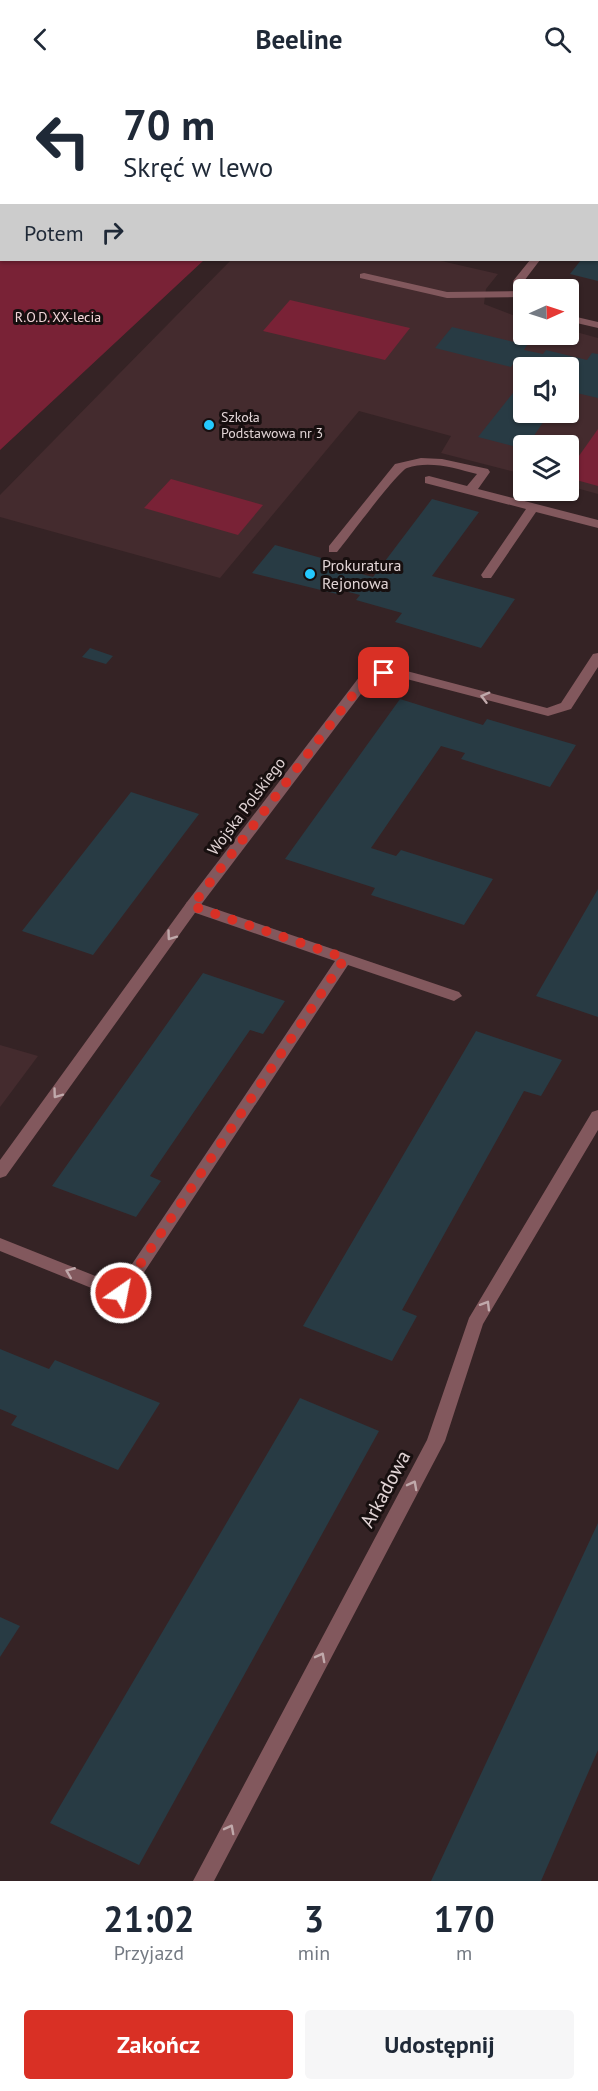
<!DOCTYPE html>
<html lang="pl">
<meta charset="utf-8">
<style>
:root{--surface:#fff;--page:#f6f6f7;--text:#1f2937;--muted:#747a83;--accent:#d93025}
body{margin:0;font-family:"PT Sans",sans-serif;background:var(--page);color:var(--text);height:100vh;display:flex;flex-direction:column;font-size:22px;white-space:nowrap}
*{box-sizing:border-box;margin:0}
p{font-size:20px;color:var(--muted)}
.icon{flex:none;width:33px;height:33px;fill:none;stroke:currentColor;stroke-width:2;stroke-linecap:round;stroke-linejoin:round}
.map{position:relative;height:1803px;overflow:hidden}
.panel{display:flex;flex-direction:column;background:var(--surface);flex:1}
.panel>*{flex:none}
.guide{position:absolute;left:0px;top:0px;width:598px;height:183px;box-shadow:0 2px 4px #0004;background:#fff;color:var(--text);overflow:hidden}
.needle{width:39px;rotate:87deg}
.tools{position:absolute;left:513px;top:201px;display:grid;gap:12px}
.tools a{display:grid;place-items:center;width:66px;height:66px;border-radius:6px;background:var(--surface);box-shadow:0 2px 4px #0004;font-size:30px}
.pin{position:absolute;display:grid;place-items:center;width:51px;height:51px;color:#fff;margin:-26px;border-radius:12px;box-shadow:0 3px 9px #0006}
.me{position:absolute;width:66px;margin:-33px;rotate:33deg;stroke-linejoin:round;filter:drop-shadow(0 0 4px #0008)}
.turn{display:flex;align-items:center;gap:21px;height:126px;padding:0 24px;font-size:27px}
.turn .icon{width:78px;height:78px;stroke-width:2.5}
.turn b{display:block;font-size:42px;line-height:51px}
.then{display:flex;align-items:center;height:57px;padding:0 24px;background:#0003;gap:12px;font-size:22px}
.eta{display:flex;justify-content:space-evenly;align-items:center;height:102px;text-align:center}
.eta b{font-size:36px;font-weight:800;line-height:42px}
.cta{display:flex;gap:12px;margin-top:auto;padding:12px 24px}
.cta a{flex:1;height:69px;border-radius:6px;background:var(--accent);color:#fff;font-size:24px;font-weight:800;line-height:69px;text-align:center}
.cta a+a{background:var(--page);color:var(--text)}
header{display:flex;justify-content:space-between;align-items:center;height:78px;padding:0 24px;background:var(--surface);font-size:27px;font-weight:800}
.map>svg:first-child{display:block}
.built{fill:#442b2e;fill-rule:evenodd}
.green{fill:#792236}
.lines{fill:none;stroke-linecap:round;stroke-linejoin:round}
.stream{fill:#330410;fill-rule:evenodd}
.building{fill:#283b44}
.service{fill:#82585d;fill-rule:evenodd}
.minor{fill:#82585d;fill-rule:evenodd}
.oneway{stroke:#c0a9ab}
.route{stroke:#d93025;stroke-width:10;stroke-dasharray:0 18}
.poi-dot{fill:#24c9fe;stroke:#170f0f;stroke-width:2}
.labels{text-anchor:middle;stroke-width:6;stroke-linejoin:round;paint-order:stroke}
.far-park-label{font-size:14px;fill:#f3d7da;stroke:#170f0f}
.far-poi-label{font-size:14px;fill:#e1d4d5;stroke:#170f0f;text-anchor:start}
.poi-label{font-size:16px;fill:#e1d4d5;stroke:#170f0f;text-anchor:start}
.street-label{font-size:16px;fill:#e1d4d5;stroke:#170f0f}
.near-street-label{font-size:20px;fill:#e1d4d5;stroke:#170f0f}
</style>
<header><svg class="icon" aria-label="back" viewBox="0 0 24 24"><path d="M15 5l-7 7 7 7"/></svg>Beeline<svg class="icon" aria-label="search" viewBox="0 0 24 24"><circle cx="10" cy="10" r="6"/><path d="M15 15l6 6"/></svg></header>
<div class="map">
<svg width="598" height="1803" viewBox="0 0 598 1803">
<rect width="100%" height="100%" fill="#352325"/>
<g class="built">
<path d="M420,0H598V73L597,2H419Z"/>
<path d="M231,182H437L498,196L486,211L484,226L523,241L524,256H568L569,252L598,260V416L569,408L568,368H524L523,396L441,375L451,358L359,333L220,500L0,439V417ZM524,290H568V334H524Z"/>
<path d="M0,967L38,978L0,1029Z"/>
</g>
<g class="green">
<path d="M0,0H396L2,2V182H204L0,372Z"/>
<path d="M290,222L410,250L385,282L263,253Z"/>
<path d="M598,351V408L569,400V392Z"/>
<path d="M171,401L263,427L238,457L144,430Z"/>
</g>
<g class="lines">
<g class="stream">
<path d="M60,0H69L68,2Z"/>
<path d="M0,69H2L0,75Z"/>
</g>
</g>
<g class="building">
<path d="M581,182H598V203L570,196Z"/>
<path d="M452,249L527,267L524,272L543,276L546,272L587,282L592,275L598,276V320L568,313V290H526L513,286L511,289L435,270Z"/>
<path d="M524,301V334H550L527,368H524V371L478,359Z"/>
<path d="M432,421L479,434L432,498L515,521L481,570L395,544L402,535L356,522L360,517L341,512L337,516L252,495L275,467L357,490L354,494L373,499Z"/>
<path d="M90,570L113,578L106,586L82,579Z"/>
<path d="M400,621L483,647L487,641L576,667L550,709L461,681L465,675L441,668L371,770L396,778L401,772L493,801L464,847L371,817L375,810L285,781Z"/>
<path d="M131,714L199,736L93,877L22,853Z"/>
<path d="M598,811V939L536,918Z"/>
<path d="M203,895L285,923L263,956L250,952L150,1098L161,1103L136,1139L52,1108Z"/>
<path d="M476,953L562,982L541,1018L524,1013L402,1232L417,1238L392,1283L303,1248Z"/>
<path d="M0,1271L49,1291L55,1282L160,1325L118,1392L11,1347L17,1338L0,1331Z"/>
<path d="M300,1320L379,1353L139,1787L50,1745Z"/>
<path d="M598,1445V1672L541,1803H431Z"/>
<path d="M0,1539L20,1548L0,1579Z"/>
</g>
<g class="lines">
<g class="service">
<path d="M405,0H415L404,2Z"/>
<rect x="597" y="21" width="1" height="7"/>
<path d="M364,195L447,214L522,213L524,219L447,220L360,200V196Z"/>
<path d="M421,380L442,381L488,391L490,394L478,411L598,442V450L536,434L491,500H483L481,497L526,431L425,405V399L429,398L467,408L477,396C455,390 429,382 407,390C397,394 348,461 337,474H329V468L395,386Z"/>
<path d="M192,823L459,914L462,918L454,923L348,887L127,1220L121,1222L0,1173V1160L118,1207L335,883L187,832L185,828L187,824Z"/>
</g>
<g class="minor">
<path d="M597,100H598L597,107Z"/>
<path d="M530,182H540L524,203L527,212H524V220L518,217L513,203Z"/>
<path d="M568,237L598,244V250L568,243Z"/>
<path d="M598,575V589L571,631L548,638L399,599H385L370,604L197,832L6,1098L0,1100V1082L187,824L360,598L384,591H399L547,630L561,625L593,576Z"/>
<path d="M598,1032V1052L483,1246L445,1363L214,1803H193L427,1362L469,1240L592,1034Z"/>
</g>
</g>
<defs><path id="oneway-chevron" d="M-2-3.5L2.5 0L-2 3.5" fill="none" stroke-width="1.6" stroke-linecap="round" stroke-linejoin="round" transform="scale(1.5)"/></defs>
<g class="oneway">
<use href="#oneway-chevron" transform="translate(485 619) rotate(-165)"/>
<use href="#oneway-chevron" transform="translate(171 858) rotate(126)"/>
<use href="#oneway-chevron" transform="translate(57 1016) rotate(126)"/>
<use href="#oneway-chevron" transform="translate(70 1194) rotate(-158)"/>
<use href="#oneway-chevron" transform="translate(486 1227) rotate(-59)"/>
<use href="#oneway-chevron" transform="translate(413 1407) rotate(-62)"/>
<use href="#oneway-chevron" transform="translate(321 1579) rotate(-62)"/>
<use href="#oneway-chevron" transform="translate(230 1751) rotate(-62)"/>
</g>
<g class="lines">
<path class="route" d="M121,1215L345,880L192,828L365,601L384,595"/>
</g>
<g class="poi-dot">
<circle cx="209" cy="347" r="6"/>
<circle cx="310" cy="496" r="6"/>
</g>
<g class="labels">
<g class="far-park-label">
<text x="58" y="244">R.O.D. XX-lecia</text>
</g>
<g class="far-poi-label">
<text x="221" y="344">Szkoła<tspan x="221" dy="16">Podstawowa nr 3</tspan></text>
</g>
<g class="poi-label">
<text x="322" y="493">Prokuratura<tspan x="322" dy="18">Rejonowa</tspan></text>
</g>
<g class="street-label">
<text transform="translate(246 728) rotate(-53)" y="6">Wojska Polskiego</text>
</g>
<g class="near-street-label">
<text transform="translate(385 1411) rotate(-62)" y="7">Arkadowa</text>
</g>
</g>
</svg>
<div class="tools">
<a><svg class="needle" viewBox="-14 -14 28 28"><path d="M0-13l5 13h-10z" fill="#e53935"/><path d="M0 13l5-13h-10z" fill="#747a83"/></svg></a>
<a><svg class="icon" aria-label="sound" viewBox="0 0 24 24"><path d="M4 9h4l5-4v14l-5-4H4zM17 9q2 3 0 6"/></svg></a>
<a><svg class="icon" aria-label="layers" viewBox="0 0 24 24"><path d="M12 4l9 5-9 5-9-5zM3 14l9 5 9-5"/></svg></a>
</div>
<div class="pin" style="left:384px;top:595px;background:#d93025"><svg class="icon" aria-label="arrive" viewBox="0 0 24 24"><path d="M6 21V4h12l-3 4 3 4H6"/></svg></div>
<svg class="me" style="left:121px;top:1215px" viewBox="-20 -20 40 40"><circle r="17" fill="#d93025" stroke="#fff" stroke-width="3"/><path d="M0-11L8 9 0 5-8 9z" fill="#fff"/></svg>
<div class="guide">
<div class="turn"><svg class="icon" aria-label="left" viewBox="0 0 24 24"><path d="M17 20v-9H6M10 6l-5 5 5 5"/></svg><div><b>70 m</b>Skręć w lewo</div></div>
<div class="then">Potem<svg class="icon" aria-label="right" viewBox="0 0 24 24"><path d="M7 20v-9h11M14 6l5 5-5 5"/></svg></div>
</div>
</div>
<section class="panel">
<div class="eta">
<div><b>21:02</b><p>Przyjazd</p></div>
<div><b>3</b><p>min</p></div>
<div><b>170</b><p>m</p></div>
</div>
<div class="cta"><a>Zakończ</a><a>Udostępnij</a></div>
</section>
